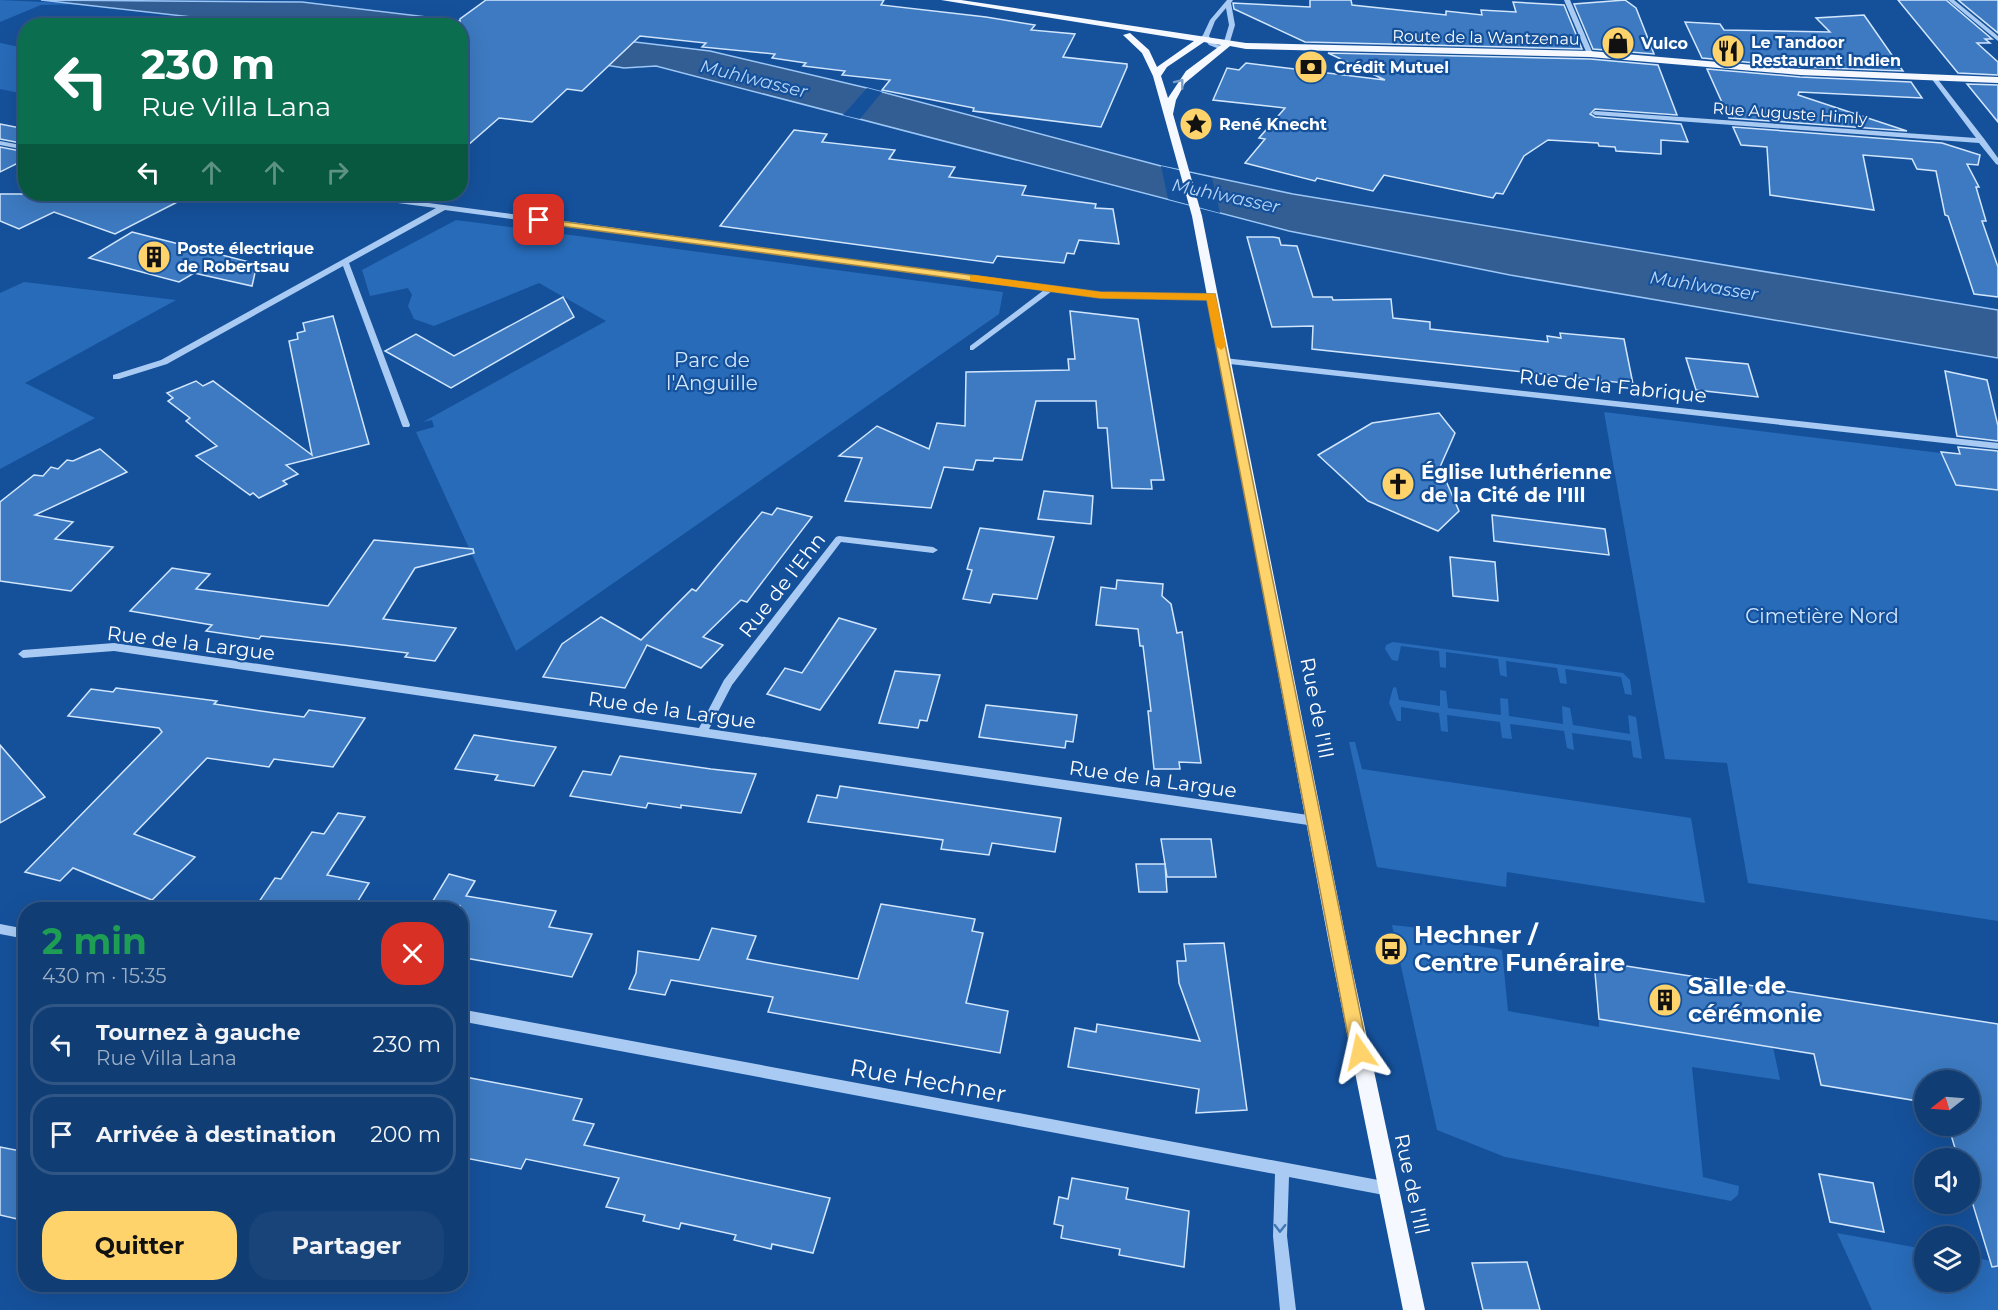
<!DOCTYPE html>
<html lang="fr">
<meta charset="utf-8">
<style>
:root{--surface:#103d74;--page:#194479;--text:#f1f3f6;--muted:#9caec5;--line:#305686;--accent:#ffd36b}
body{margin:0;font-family:Montserrat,sans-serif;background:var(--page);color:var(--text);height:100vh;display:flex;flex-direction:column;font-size:22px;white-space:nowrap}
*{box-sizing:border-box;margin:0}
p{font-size:20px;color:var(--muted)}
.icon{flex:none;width:33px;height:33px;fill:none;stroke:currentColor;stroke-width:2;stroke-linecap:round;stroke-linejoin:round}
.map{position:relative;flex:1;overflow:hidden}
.details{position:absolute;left:18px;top:902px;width:450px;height:390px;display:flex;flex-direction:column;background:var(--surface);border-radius:24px;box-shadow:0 6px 24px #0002,0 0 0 2px var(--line)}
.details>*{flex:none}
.hud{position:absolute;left:18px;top:18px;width:450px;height:183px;border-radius:24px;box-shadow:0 6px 24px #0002,0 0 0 2px var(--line);background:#0b6e4f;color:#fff;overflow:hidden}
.needle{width:39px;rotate:253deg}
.tools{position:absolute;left:1914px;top:1070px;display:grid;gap:12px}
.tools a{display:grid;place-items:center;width:66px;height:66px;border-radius:50%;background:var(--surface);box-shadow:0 6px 24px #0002,0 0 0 2px var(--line);font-size:30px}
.pin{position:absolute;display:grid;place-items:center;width:51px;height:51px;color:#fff;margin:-26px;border-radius:12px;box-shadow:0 3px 9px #0006}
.me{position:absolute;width:66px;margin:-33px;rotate:349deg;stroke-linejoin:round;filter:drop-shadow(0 0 4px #0008)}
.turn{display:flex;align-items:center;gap:21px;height:126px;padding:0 24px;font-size:27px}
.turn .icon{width:78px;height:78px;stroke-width:2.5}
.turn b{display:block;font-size:42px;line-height:51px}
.lanes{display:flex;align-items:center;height:57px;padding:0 24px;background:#0003;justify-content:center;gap:30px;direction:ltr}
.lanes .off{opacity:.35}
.round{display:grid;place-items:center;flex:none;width:63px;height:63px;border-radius:24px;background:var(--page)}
.summary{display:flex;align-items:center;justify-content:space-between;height:102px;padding:0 24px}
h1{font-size:36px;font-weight:700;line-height:45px;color:#1e9e55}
.cta{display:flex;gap:12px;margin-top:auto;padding:12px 24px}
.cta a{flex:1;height:69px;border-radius:24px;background:var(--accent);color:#111;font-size:24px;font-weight:700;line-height:69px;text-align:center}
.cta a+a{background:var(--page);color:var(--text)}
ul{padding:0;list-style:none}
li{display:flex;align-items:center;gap:18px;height:81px;margin:0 12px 9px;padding:0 12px;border:3px solid var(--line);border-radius:24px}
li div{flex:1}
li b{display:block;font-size:22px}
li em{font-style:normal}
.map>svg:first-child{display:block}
.green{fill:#286bb9}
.water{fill:#325e94;stroke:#9cc6f6;stroke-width:1.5}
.pier{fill:#15519b}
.building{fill:#3d7ac1;stroke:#d1e6fd;stroke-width:1.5}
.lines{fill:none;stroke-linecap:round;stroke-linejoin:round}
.minor{fill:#a9cbf3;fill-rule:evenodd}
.major{fill:#f5f9ff;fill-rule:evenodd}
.oneway{stroke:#7a9dc8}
.oneway2{stroke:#4176b5}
.route{fill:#ffd36b;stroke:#a68946;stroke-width:1.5}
.slow{fill:#f59e0b}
.labels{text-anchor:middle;stroke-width:4.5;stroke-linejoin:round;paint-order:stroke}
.far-street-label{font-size:16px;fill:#fff;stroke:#15519b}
.far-poi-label{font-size:16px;font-weight:bold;fill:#fff;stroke:#15519b;text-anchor:start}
.far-water-label{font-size:18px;font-style:italic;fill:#b6d5f9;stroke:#15519b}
.park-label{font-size:20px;fill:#d1e6fd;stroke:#15519b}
.street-label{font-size:20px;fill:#fff;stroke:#15519b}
.poi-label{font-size:20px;font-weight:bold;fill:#fff;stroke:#15519b;text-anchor:start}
.near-poi-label{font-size:24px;font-weight:bold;fill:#fff;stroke:#15519b;text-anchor:start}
.near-street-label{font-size:24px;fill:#fff;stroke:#15519b}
</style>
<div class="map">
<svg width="1998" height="1310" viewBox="0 0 1998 1310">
<rect width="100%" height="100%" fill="#15519b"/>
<g class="green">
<path d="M0,0L86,4L41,5L0,22Z"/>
<path d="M0,43L25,48V94L0,89Z"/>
<path d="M456,220L1003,292L999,314L516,651L416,432L434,427L432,420L423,422L606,321L539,283L434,326L414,319L408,306L412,295L408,288L370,296L362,270Z"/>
<path d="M24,282L176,300L25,383L95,418L0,469V293Z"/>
<path d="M1604,412L1998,460V921L1748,883L1727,763L1665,759Z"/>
<path d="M1393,642L1623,673L1630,680L1632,695L1625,694L1621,677L1565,669L1567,684L1560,683L1557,668L1506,661L1507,677L1500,675L1498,659L1446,652V668L1440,667L1439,651L1401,646L1398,661L1392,660L1385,649L1386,645Z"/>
<path d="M1396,687L1399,700L1440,706V690L1446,691L1448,708L1501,715L1500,698L1508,699L1509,716L1563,724L1562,706L1570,708L1573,725L1630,734L1628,715L1636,717L1642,759L1633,757L1631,741L1572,733L1574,750L1567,748L1564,731L1510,724L1512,739L1502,738L1500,722L1447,715L1448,732L1441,731L1439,713L1401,707V721H1397L1389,703L1393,688Z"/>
<path d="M1349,742H1355L1362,769L1691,818L1705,903L1507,872L1506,887L1377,867Z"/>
<path d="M1392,925L1420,928L1422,937L1502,950L1508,1011L1599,1027V1019L1773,1047L1780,1080L1692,1067L1703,1177L1739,1186L1738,1195L1731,1201L1505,1157L1437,1130Z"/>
<path d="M1837,1233L1924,1249V1281H1970V1257L1998,1262V1310H1872Z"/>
</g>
<path class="water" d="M41,0L302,2L710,51L867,88L1161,166L1293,194L1998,310V358L1510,275L1289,231L656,66L624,68L530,53L460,26H271Z"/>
<g class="pier">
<path d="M867,88L882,92L860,119L843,115Z"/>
<path d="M1161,166L1212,178L1220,213L1168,199Z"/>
</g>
<g class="building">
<path d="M486,0H884L881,5L986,17L1035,25L1031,30L1075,34L1063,57L1127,64V67L1101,127L973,111L974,108L882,90L890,80L842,75L845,71L803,66L806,63L772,58L775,54L702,47L706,43L640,36L582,91L567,89L532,122L499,118L460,152V19Z"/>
<path d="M1310,0H1351L1352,5L1446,15V11L1482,15L1481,10L1516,12L1513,2L1564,5L1582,49L1305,42L1234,9L1233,3L1310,7Z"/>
<path d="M1625,0L1636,8L1654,54L1593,49L1574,4Z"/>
<path d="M1898,0H1946L1992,39H1985L1990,43H1977L1998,62V75L1958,73Z"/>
<path d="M1958,0H1998V33Z"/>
<path d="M1864,15L1903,71L1800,67L1702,58L1685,22L1720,24L1724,30L1830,32L1816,18Z"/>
<path d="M1328,53L1590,59L1658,65L1677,115L1595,109L1590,114L1595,117L1681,124L1688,142L1661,140V154L1616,151L1615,147L1599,146L1598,143L1548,140L1524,156L1503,194L1496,193L1493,198L1384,175L1373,191L1317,178L1315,181L1245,163L1265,139L1259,138L1285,108L1213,100L1227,68L1239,70L1246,63L1385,80Z"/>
<path d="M1707,69L1800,77L1911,82L1922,98L1799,92L1798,95L1907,131L1729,118Z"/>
<path d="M1967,84L1998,85V122Z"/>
<path d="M0,124L26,129V144L0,139Z"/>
<path d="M1733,127L1942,143L1980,155L1978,165L1967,164L1979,187H1976L1986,221H1982L1998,267V297L1974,294L1948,216L1945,215L1936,171L1917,169L1912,159L1863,155L1874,210L1770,195L1767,147L1741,145Z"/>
<path d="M794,130L827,134L822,142L895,150L889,159L955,167L949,177L1026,186L1022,195L1096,204L1095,208L1113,209L1119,244L1079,240L1074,254L1067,253L1064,263L997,256L993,263L720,226Z"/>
<path d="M0,147L26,152V159L0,172Z"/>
<path d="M0,194H193L115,234L54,212L19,229L0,221Z"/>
<path d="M132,232L257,264L252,286L194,273L179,282L89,258Z"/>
<path d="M1247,237H1273L1279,238L1281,245L1297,246L1313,297H1332L1333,300L1391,299L1393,318L1430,322V329L1548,342L1547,336L1561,338L1560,333L1624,339L1633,384L1312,349L1313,326L1272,327Z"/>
<path d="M563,297L574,317L451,388L385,351L416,334L454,356Z"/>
<path d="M1070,311L1138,319L1164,480H1151L1152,489L1112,488L1107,428H1098L1096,401H1036L1022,460L994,458L993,461L976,460L973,470L944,467L931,508L845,501L862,458L839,456L877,426L929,449L937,423L965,426L966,372L1069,370L1068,359H1075Z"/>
<path d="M333,316L369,444L286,465L298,474L283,481L287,484L259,498L253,493L250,495L196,456L217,446L186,421L190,418L168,401L173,398L167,393L196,381L203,386L213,381L312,455L289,341L298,339L297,333L305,331L303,323Z"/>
<path d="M1686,358L1748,364L1758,397L1696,390Z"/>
<path d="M1945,371L1987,380L1998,426V441L1957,436Z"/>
<path d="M1439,413L1455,433L1440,467L1459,511L1438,531L1368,501L1318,455L1372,423Z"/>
<path d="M1958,447L1998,451V490L1956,485L1941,452L1960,454Z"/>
<path d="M100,449L127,472L35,515L73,522L55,539L113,547L71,591L0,581V502L34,475L43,476L51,467L58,469L67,460L73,461Z"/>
<path d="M1044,491L1093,496L1091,524L1038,519Z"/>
<path d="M777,508L812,517L747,602L741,600L703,637L723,645L701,668L647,645L625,688L543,677L562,644L601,617L641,640L692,589L696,591L762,512L772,515Z"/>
<path d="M1492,515L1605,529L1609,555L1494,541Z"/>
<path d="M980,528L1054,537L1037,599L993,594L990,603L963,599L972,570L967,569Z"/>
<path d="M374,540L473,549L474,553L415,568L383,619L456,628L435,661L405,657L408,653L343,645L261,636L259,639L206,631L212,625L130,611L172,568L210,574L196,589L328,606Z"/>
<path d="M1450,557L1495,562L1498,601L1453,596Z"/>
<path d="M1117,580L1163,584L1162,596L1171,604L1177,633L1182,632L1201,763L1179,762L1180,769H1154L1148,711H1151L1143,646H1140L1138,629L1096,625L1101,587L1116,589Z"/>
<path d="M839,618L876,629L820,710L767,694L785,668L802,673Z"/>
<path d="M895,671L940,675L927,721L920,720L918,728L879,723Z"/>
<path d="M116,688L217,701L214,704L275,713L304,717L309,710L365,718L333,767L274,759L269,767L207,758L134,834L195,857L152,900L73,868L60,881L25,872L162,732L159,728L68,716L91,689L113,692Z"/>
<path d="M986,705L1077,715L1073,742L1066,741L1065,748L979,737Z"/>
<path d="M474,735L513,741L556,747L534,786L495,780L498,775L455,769Z"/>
<path d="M0,745L45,797L0,823Z"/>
<path d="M620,756L711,769L756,774L741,813L681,805V808L648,803L646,808L570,796L583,771L611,775Z"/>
<path d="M840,786L1061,818L1055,852L992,843L989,855L941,849L943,840L808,822L817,795L837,798Z"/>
<path d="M338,813L365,817L327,875L369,883L353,909H254L275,878L281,879L312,832L324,834Z"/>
<path d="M1161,839H1211L1216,877H1167Z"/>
<path d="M1136,864H1165L1167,892H1139Z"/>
<path d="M449,874L475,881L466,896L556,911L549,927L592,934L572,977L460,957V905L458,909H428Z"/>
<path d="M881,904L975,919L972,931L983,933L966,1003L1008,1011L1000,1053L768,1012L773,997L671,980L665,995L629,989L636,973L638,951L699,960L712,928L756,936L747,959L858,979Z"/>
<path d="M1224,943L1247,1110L1196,1113L1199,1089L1068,1067L1075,1028L1096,1032L1097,1024L1200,1041L1179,983L1177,961H1186L1184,944Z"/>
<path d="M1594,961L1998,1024V1266L1992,1267L1970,1195V1158H1958L1948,1125H1970V1080H1924V1102L1821,1085L1814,1054L1599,1019Z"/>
<path d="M460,1076L582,1099L573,1120L594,1124L584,1145L830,1198L813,1253L772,1244L771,1249L734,1240L736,1235L681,1223L679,1229L643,1221L645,1215L606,1207L619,1178L526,1159L521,1169L460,1157Z"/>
<path d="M0,1147L26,1152V1221L0,1215Z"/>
<path d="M1819,1174L1873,1183L1884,1232L1830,1222Z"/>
<path d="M1072,1178L1128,1188L1126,1199L1189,1211L1184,1267L1119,1255L1120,1249L1061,1238L1063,1226L1054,1224L1059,1197L1068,1199Z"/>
<path d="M1527,1262L1540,1310H1483L1472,1263Z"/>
</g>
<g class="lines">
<g class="minor">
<path d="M1227,0H1233L1231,3L1235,25L1229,45L1226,47L1223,45L1229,25L1226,8L1215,21L1209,36L1213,43L1224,47V49L1222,50L1209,45L1205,40L1201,42L1198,40L1203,35L1210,20Z"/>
<path d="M1564,0H1570L1593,54L1592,55L1587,54Z"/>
<path d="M1948,0H1954L1998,36V41Z"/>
<path d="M1934,76L1936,77L1985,140L1998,158V165L1996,164L1979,143L1595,115L1592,113L1595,111L1976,138L1931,78Z"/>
<path d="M0,141L26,146V150L0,145Z"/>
<path d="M215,194H223L212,202H206V198Z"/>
<path d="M341,194H356L444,205L1100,293L1211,295L1215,297L1211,299L1100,297L1052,291L973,350H970V346L1044,290L445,210L349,263L410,425L409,427H403L402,425L343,266L167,364L119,379H113V375L161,360L436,208L344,196Z"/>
<path d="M1224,358L1998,443V449L1221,363V359Z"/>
<path d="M839,536L933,547L938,550L933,553L841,542L732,685L709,729L1315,816L1319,818L1321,821L1319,824L1315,826L114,651L23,658L18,654L23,650L114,643L699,728L724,680L836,537Z"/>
<path d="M0,924L26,929V939L0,934Z"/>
<path d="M460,1009L1389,1182L1394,1184L1396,1189L1394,1194L1389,1196L1289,1177L1287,1236L1296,1310H1280L1273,1236L1275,1174L460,1021Z"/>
</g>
<path class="major" d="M941,0H961L1246,43L1590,51L1800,69L1998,77V83L1800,75L1590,57L1246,49L1230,46L1185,83L1176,100L1173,114L1202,216L1348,949L1425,1310H1403L1330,949L1192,216L1153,76L1142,53L1123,35L1130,33L1149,50L1157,67L1194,41ZM1204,42L1221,45L1186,71L1168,98L1161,76L1167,67Z"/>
</g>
<defs><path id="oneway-chevron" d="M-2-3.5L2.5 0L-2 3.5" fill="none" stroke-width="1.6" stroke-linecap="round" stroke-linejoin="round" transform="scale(1.5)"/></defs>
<use class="oneway" href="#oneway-chevron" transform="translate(1180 83) rotate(-52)"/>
<use class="oneway2" href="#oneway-chevron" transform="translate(1280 1228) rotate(91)"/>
<path class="route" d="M535,218L1100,292L1215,294L1368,1052L1366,1058L1360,1060L1354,1058L1351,1052L1207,300L1100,298L539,223H535Z"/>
<path class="slow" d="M974,275L1100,292L1215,294L1226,346L1221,350L1216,346L1207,300L1100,298L970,281V276Z"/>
<defs>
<g id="shop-disc" transform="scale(1.725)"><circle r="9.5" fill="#ffd36b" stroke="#15519b"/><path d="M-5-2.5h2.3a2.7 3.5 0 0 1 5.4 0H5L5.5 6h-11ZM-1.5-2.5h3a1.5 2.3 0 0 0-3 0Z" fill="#111"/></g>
<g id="restaurant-disc" transform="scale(1.725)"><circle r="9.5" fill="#ffd36b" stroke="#15519b"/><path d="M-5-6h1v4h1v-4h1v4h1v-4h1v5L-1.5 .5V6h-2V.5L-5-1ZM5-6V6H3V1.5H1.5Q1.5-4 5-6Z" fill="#111"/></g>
<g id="bank-disc" transform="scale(1.725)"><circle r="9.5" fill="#ffd36b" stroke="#15519b"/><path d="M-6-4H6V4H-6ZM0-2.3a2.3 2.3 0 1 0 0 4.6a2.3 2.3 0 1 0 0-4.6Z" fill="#111"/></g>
<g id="sight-disc" transform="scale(1.725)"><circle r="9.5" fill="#ffd36b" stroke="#15519b"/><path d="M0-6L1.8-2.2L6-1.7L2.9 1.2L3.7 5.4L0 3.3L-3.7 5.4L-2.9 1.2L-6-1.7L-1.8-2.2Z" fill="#111"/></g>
<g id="building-disc" transform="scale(1.725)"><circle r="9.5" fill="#ffd36b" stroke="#15519b"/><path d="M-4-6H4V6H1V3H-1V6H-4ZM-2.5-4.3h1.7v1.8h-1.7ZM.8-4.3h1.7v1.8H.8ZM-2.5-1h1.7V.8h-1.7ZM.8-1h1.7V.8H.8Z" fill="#111"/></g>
<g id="church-disc" transform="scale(1.725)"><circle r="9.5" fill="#ffd36b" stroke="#15519b"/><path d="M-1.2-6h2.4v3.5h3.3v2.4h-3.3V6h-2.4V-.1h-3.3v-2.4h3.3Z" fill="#111"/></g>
<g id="bus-disc" transform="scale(1.725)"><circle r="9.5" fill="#ffd36b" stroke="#15519b"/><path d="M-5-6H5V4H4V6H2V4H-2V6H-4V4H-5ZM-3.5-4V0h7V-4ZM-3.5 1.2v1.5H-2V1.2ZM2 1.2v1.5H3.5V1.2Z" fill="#111"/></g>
</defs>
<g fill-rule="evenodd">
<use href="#shop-disc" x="1618" y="43"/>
<use href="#restaurant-disc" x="1728" y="51"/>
<use href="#bank-disc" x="1311" y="67"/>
<use href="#sight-disc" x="1196" y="124"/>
<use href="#building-disc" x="154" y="257"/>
<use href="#church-disc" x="1398" y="484"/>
<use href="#bus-disc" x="1391" y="949"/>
<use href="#building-disc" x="1665" y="1000"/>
</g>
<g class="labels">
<g class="far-street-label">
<text transform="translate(1486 37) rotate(1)" y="6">Route de la Wantzenau</text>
<text transform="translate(1790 113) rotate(4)" y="6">Rue Auguste Himly</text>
</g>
<g class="far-poi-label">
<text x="1751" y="48">Le Tandoor<tspan x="1751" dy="18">Restaurant Indien</tspan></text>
<text x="1641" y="49">Vulco</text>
<text x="1334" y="73">Crédit Mutuel</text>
<text x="1219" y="130">René Knecht</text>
<text x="177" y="254">Poste électrique<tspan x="177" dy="18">de Robertsau</tspan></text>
</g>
<g class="far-water-label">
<text transform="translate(754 79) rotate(14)" y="6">Muhlwasser</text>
<text transform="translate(1226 196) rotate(12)" y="6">Muhlwasser</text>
<text transform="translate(1704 286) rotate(9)" y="6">Muhlwasser</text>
</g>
<g class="park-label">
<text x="712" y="367">Parc de<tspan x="712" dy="23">l'Anguille</tspan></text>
<text x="1822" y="623">Cimetière Nord</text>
</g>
<g class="street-label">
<text transform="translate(1613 386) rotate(6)" y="7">Rue de la Fabrique</text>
<text transform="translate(782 585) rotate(-52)" y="7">Rue de l'Ehn</text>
<text transform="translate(191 643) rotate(7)" y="7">Rue de la Largue</text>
<text transform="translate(1317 708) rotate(79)" y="7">Rue de l'Ill</text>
<text transform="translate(672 710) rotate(8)" y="7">Rue de la Largue</text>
<text transform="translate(1153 779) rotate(8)" y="7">Rue de la Largue</text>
<text transform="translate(1412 1184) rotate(78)" y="7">Rue de l'Ill</text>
</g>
<g class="poi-label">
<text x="1421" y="479">Église luthérienne<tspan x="1421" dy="23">de la Cité de l'Ill</tspan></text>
</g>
<g class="near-poi-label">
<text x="1414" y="943">Hechner /<tspan x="1414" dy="28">Centre Funéraire</tspan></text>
<text x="1688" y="994">Salle de<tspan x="1688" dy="28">cérémonie</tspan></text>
</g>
<g class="near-street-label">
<text transform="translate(928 1081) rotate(10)" y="8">Rue Hechner</text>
</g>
</g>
</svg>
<div class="tools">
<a><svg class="needle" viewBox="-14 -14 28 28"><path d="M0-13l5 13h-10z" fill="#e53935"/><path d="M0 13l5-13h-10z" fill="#9caec5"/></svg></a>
<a><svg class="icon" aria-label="sound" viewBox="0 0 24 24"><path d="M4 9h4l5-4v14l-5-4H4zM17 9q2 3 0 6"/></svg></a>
<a><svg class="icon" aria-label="layers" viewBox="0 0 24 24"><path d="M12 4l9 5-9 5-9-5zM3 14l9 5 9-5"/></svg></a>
</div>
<div class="pin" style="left:539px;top:220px;background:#d93025"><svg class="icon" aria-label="arrive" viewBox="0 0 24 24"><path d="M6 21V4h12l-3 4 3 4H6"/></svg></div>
<svg class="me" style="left:1360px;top:1052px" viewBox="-20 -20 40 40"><path d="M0-17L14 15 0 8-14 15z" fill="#ffd36b" stroke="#fff" stroke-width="4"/></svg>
<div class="hud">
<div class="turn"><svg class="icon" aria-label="left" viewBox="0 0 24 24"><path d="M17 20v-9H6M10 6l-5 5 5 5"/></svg><div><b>230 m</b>Rue Villa Lana</div></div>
<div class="lanes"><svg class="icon" aria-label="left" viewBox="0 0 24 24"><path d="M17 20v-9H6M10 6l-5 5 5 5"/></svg><svg class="icon off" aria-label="ahead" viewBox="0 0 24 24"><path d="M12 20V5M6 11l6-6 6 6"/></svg><svg class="icon off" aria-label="ahead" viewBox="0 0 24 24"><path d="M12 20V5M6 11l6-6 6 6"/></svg><svg class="icon off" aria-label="right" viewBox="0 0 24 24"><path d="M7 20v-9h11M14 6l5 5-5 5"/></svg></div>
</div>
<section class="details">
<div class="summary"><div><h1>2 min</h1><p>430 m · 15:35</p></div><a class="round" style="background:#d93025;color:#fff"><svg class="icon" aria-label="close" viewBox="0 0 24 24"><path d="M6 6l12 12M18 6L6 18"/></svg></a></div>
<ul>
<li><svg class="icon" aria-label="left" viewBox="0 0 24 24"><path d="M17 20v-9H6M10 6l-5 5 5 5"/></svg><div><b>Tournez à gauche</b><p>Rue Villa Lana</p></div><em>230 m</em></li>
<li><svg class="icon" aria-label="arrive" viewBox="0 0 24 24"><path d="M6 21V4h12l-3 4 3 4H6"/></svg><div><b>Arrivée à destination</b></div><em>200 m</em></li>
</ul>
<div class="cta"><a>Quitter</a><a>Partager</a></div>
</section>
</div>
